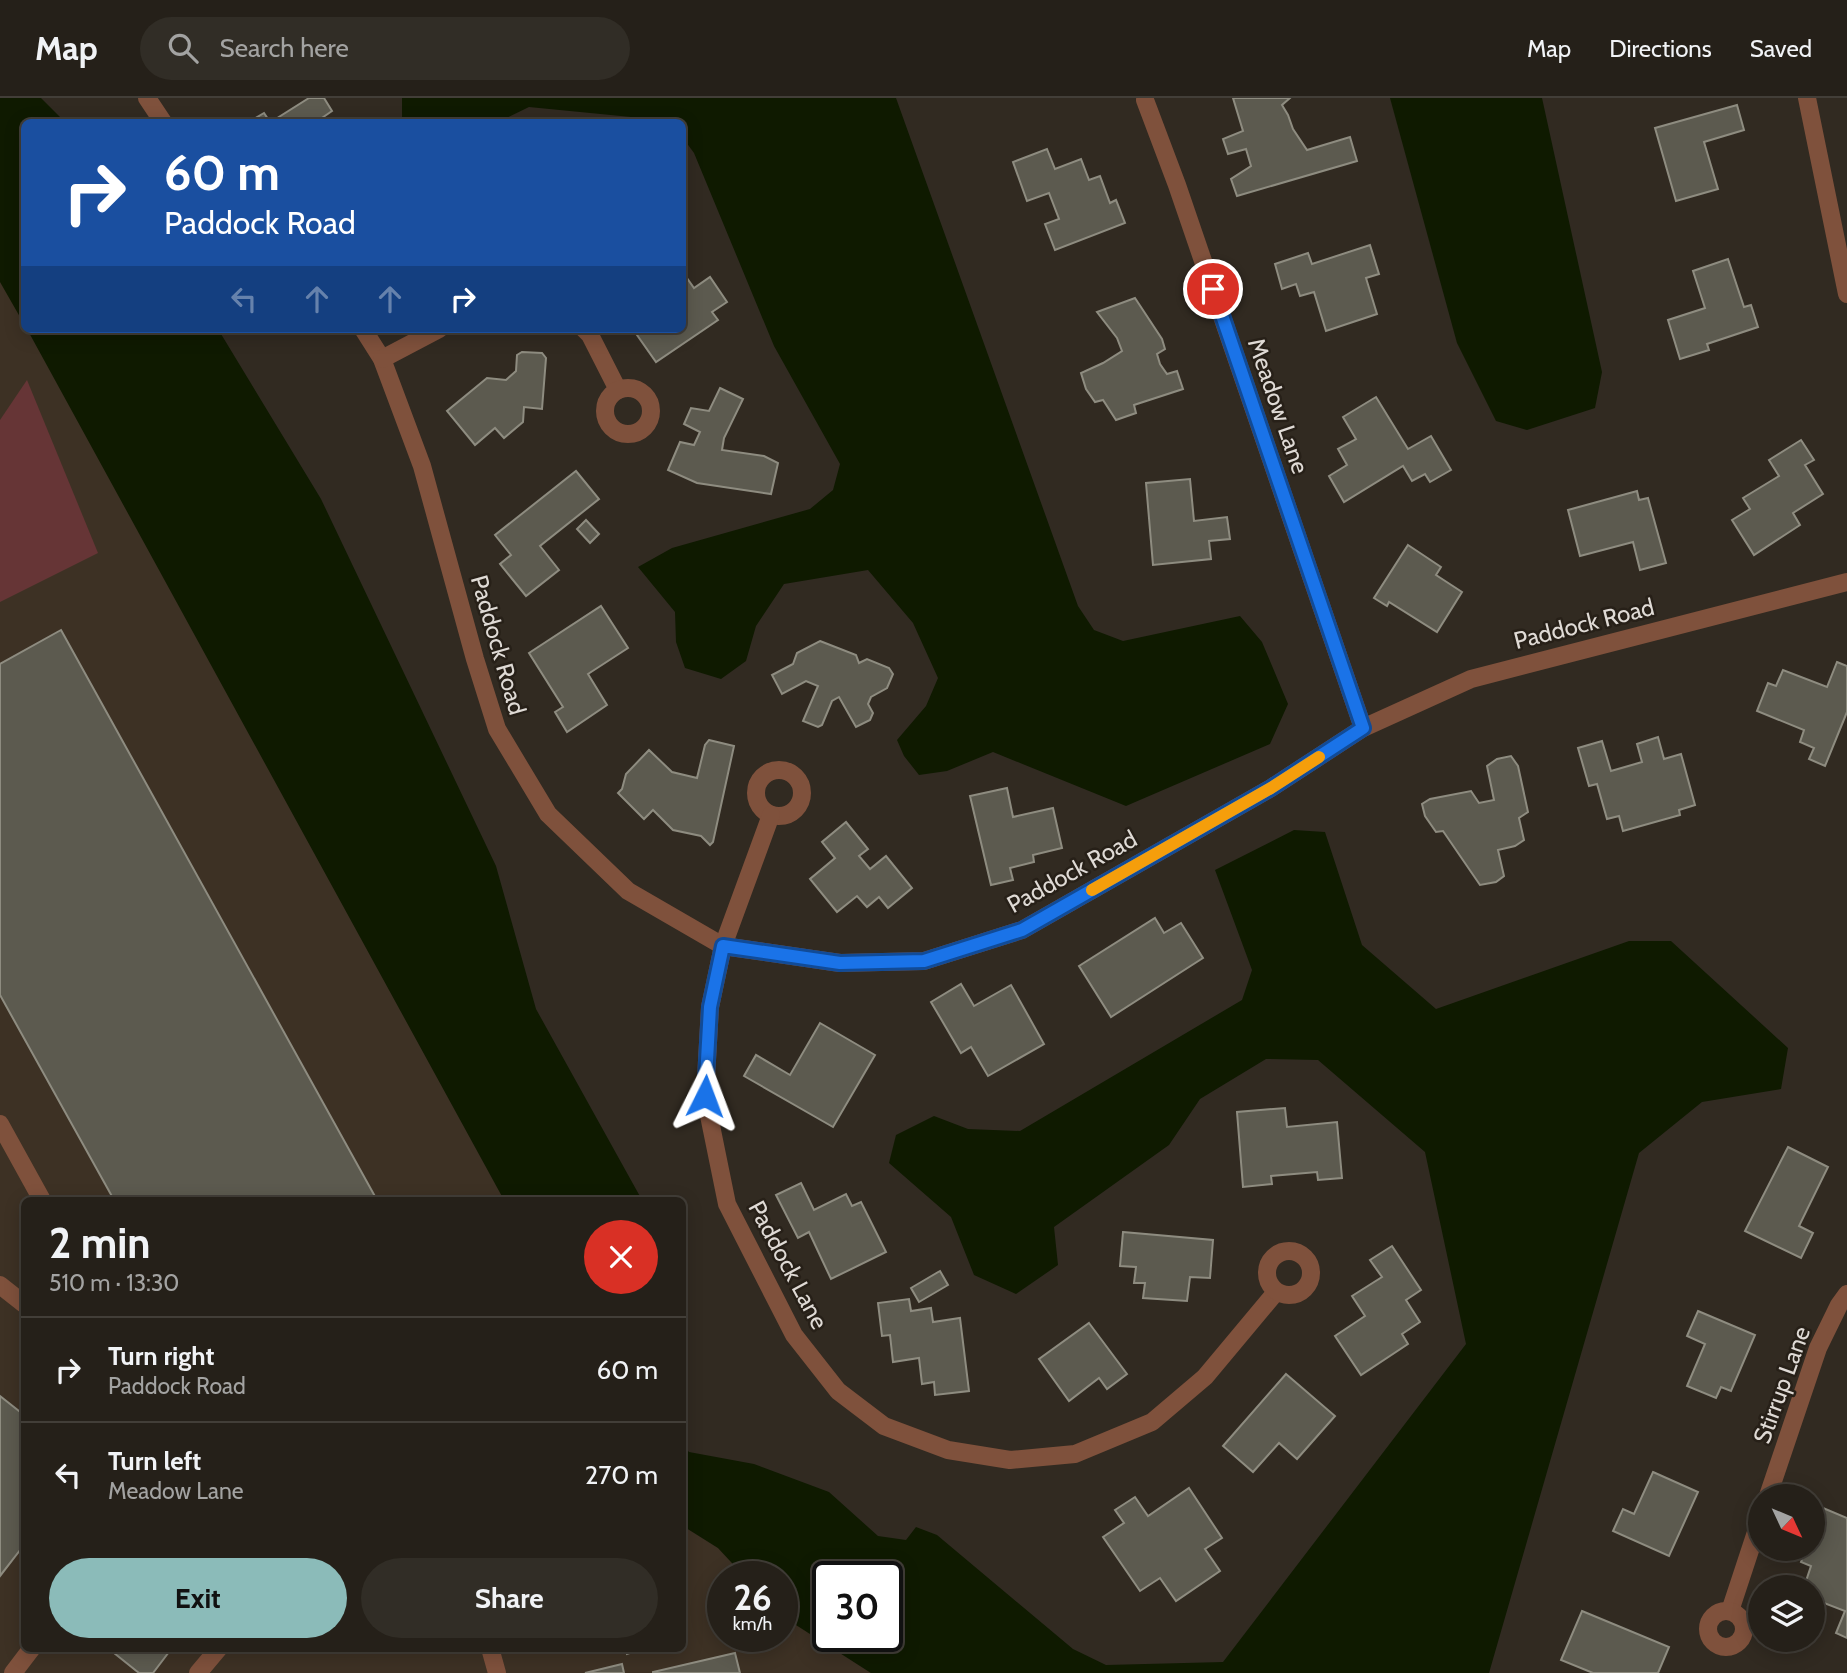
<!DOCTYPE html>
<meta charset="utf-8">
<style>
:root{--surface:#252019;--page:#312d26;--text:#f1f3f6;--muted:#a3a3a2;--line:#423e38;--accent:#8bbbb9}
body{margin:0;font-family:Cabin,sans-serif;background:var(--page);color:var(--text);height:100vh;display:flex;flex-direction:column;font-size:26px;white-space:nowrap}
*{box-sizing:border-box;margin:0}
p{font-size:23px;color:var(--muted)}
.icon{flex:none;width:38px;height:38px;fill:none;stroke:currentColor;stroke-width:2;stroke-linecap:round;stroke-linejoin:round}
.map{position:relative;flex:1;overflow:hidden}
.panel{position:absolute;left:21px;top:1099px;width:665px;height:455px;display:flex;flex-direction:column;background:var(--surface);border-radius:10px;box-shadow:0 4px 18px #0003,0 0 0 2px var(--line)}
.panel>*{flex:none}
.guide{position:absolute;left:21px;top:21px;width:665px;height:214px;border-radius:10px;box-shadow:0 4px 18px #0003,0 0 0 2px var(--line);background:#1a4fa0;color:#fff;overflow:hidden}
.needle{width:46px;rotate:134deg}
.fabs{position:absolute;left:1748px;top:1386px;display:grid;gap:14px}
.fabs a{display:grid;place-items:center;width:77px;height:77px;border-radius:50%;background:var(--surface);box-shadow:0 4px 18px #0003,0 0 0 2px var(--line);font-size:35px}
.speed{position:absolute;left:707px;top:1463px;display:flex;gap:14px;font-size:35px;font-weight:700;text-align:center}
.speed>*{display:grid;place-content:center;width:91px;height:91px;border-radius:50%;background:var(--surface);box-shadow:0 4px 18px #0003,0 0 0 2px var(--line);line-height:1}
.speed small{font-size:18px;font-weight:400}
.speed .limit{border:4px solid #111;border-radius:10px;background:#fff;color:#111}
.pin{position:absolute;display:grid;place-items:center;width:60px;height:60px;color:#fff;margin:-30px;border:4px solid #fff;border-radius:50%;box-shadow:0 2px 7px #0007}
.me{position:absolute;width:77px;margin:-38px;rotate:3deg;stroke-linejoin:round;filter:drop-shadow(0 0 5px #0008)}
.turn{display:flex;align-items:center;gap:24px;height:147px;padding:0 28px;font-size:32px}
.turn .icon{width:91px;height:91px;stroke-width:2.5}
.turn b{display:block;font-size:49px;line-height:60px}
.lanes{display:flex;align-items:center;height:66px;padding:0 28px;background:#0003;justify-content:center;gap:35px;direction:ltr}
.lanes .off{opacity:.35}
.round{display:grid;place-items:center;flex:none;width:74px;height:74px;border-radius:37px;background:var(--page)}
.headline{display:flex;align-items:center;justify-content:space-between;height:119px;padding:0 28px}
h1{font-size:42px;font-weight:800;line-height:52px}
.cta{display:flex;gap:14px;margin-top:auto;padding:14px 28px}
.cta a{flex:1;height:80px;border-radius:42px;background:var(--accent);color:#111;font-size:28px;font-weight:800;line-height:80px;text-align:center}
.cta a+a{background:var(--page);color:var(--text)}
ul{padding:0;list-style:none}
li{display:flex;align-items:center;gap:21px;height:105px;padding:0 28px;border-top:2px solid var(--line)}
li div{flex:1}
li b{display:block;font-size:26px}
li em{font-style:normal}
header{display:flex;align-items:center;gap:42px;box-sizing:border-box;height:98px;padding:0 35px;background:var(--surface);border-bottom:2px solid var(--line)}
header strong{font-size:33px}
nav{display:flex;gap:38px;margin-inline-start:auto;font-size:24px}
.search{width:490px;height:63px;background:var(--page);display:flex;align-items:center;gap:18px;box-sizing:border-box;padding:0 24px;border-radius:38px;color:var(--muted);font-size:26px}
.map>svg:first-child{display:block}
.built{fill:#3d3124}
.green{fill:#663536}
.water{fill:#0f1a00;fill-rule:evenodd}
.building{fill:#5c5a4f;stroke:#8e8c80;stroke-width:2}
.lines{fill:none;stroke-linecap:round;stroke-linejoin:round}
.minor{stroke:#7f513c;stroke-width:18}
.route-casing{stroke:#114b97;stroke-width:18}
.route{stroke:#1a73e8;stroke-width:12}
.slow{stroke:#f59e0b;stroke-width:12}
.labels{text-anchor:middle;stroke-width:5;stroke-linejoin:round;paint-order:stroke}
.street-label{font-size:24px;fill:#dfdad5;stroke:#272018}
</style>
<header>
<strong>Map</strong>
<div class="search"><svg class="icon" aria-label="search" viewBox="0 0 24 24"><circle cx="10" cy="10" r="6"/><path d="M15 15l6 6"/></svg>Search here</div>
<nav><a>Map</a><a>Directions</a><a>Saved</a></nav>
</header>
<div class="map">
<svg width="1847" height="1575" viewBox="0 0 1847 1575">
<rect width="100%" height="100%" fill="#312a21"/>
<path class="built" d="M0,180L24,223V231H29L60,288L504,1102H24V1550H682L683,1428L718,1450L745,1479H723V1538H782V1518L871,1575H0Z"/>
<path class="green" d="M27,282L98,455L0,504V322Z"/>
<g class="water">
<path d="M0,0H41L65,24H24V226L0,184Z"/>
<path d="M402,0H896L1078,508L1094,532L1123,543L1240,518L1262,544L1288,606L1270,646L1126,708L993,654L947,673L919,677L904,658L897,642L926,608L938,580L913,525L868,472L784,486L756,528L746,563L721,581L685,570L676,544L675,514L638,469L672,450L810,411L833,392L840,366L774,248L694,55L683,40L682,24L529,9L498,24H402Z"/>
<path d="M1390,0H1542L1602,274L1595,310L1527,332L1496,323L1457,245Z"/>
<path d="M27,231H218L321,401L496,768L536,911L642,1102H504Z"/>
<path d="M1294,732L1325,734L1362,847L1436,911L1629,843H1671L1788,950L1781,991L1702,1004L1639,1055L1489,1575H871L782,1518V1479H745L718,1450L683,1428V1347L689,1354L754,1366L829,1394L878,1438L906,1442L916,1429L937,1437L1073,1551L1106,1567L1223,1564L1466,1246L1425,1054L1318,962L1266,961L1200,1001L1169,1047L1054,1129L1058,1167L1016,1196L974,1177L951,1119L889,1065L896,1037L934,1018L968,1031L1020,1033L1242,902L1252,872L1215,772ZM828,1479H887V1538H828Z"/>
</g>
<g class="building">
<path d="M309,0H324L332,13L316,24H271Z"/>
<path d="M1233,0H1290L1282,7L1288,17L1293,31L1307,52L1350,39L1357,63L1237,98L1231,81L1251,68L1246,51L1228,56L1223,41L1243,33Z"/>
<path d="M1737,7L1744,32L1704,44L1718,91L1676,103L1655,30Z"/>
<path d="M264,15L270,24H249Z"/>
<path d="M1047,51L1055,71L1081,61L1089,82L1100,78L1110,105L1116,102L1125,125L1055,152L1045,126L1059,121L1049,95L1027,103L1013,64Z"/>
<path d="M1370,147L1379,176L1366,180L1377,216L1326,233L1314,194L1300,198L1296,186L1282,191L1275,166L1308,155L1312,166Z"/>
<path d="M1728,161L1744,209L1751,207L1758,229L1707,246L1709,252L1680,261L1668,222L1705,210L1693,173Z"/>
<path d="M682,173L694,190L710,179L727,204L712,214L718,222L656,264L637,237L646,231H682Z"/>
<path d="M1135,200L1162,241L1165,251L1157,256L1160,266L1167,276L1177,273L1183,291L1134,307L1136,315L1116,322L1103,302L1095,304L1086,291L1081,275L1103,265L1122,253L1117,240L1097,214Z"/>
<path d="M522,254L542,255L546,260L542,311L524,309L523,324L504,340L495,330L475,347L447,313L487,280L506,282L516,273L517,257Z"/>
<path d="M720,290L743,301L724,340L722,352L764,358L778,365L771,396L697,385L668,372L680,344L694,347L700,334L684,326L691,310L709,313Z"/>
<path d="M1376,299L1408,351L1431,338L1451,372L1430,384L1425,376L1412,383L1403,368L1344,404L1329,378L1347,367L1338,351L1356,341L1343,319Z"/>
<path d="M1801,342L1814,362L1805,367L1823,396L1793,415L1800,427L1754,457L1732,422L1750,411L1743,400L1779,378L1769,362Z"/>
<path d="M576,373L599,401L540,448L559,472L526,498L500,466L511,457L495,437Z"/>
<path d="M1190,381L1194,423L1227,419L1230,441L1209,443L1211,461L1153,467L1146,385Z"/>
<path d="M1637,393L1639,402L1648,400L1666,465L1640,472L1633,444L1580,458L1568,412Z"/>
<path d="M586,422L599,436L590,445L577,431Z"/>
<path d="M1408,447L1441,469L1436,477L1462,494L1437,534L1389,504L1387,508L1374,500Z"/>
<path d="M601,508L628,550L588,576L607,607L567,634L555,614L563,609L529,555Z"/>
<path d="M61,532L377,1102H114L0,897V566Z"/>
<path d="M820,543L856,557L859,565L867,561L889,570L893,576L887,590L871,599L868,606L873,615L870,622L856,629L839,599L832,603L822,627L818,629L803,623L818,588L806,583L782,596L772,577L793,566L797,555Z"/>
<path d="M1837,564L1847,568V614L1825,668L1809,661L1814,650L1800,644L1804,632L1757,613L1768,585L1776,588L1783,572L1827,589Z"/>
<path d="M1658,639L1664,661L1681,656L1695,707L1679,712L1680,717L1623,733L1619,718L1607,721L1597,686L1589,688L1578,650L1602,643L1611,673L1642,664L1637,646Z"/>
<path d="M709,642L734,648L713,744L710,747L701,738L673,732L653,712L644,721L618,695L622,691L626,676L649,652L672,674L697,680L705,647Z"/>
<path d="M1511,658L1518,668L1528,714L1519,720L1524,742L1515,748L1498,752L1504,778L1496,784L1480,787L1443,733L1436,734L1425,718L1422,706L1430,701L1471,693L1479,705L1494,702L1487,668L1497,661Z"/>
<path d="M1007,690L1013,719L1053,710L1062,750L1033,757L1034,764L1010,770L1013,782L991,787L970,698Z"/>
<path d="M846,724L868,751L859,758L870,771L886,758L912,790L888,810L879,799L867,809L857,798L837,814L810,781L835,760L822,744Z"/>
<path d="M1155,820L1164,835L1181,825L1203,860L1111,919L1079,868Z"/>
<path d="M961,886L974,908L1011,887L1044,946L988,978L971,949L961,955L931,904Z"/>
<path d="M820,925L875,957L833,1029L744,978L756,957L790,977Z"/>
<path d="M1285,1010L1287,1029L1337,1024L1342,1080L1318,1082L1317,1074L1271,1078L1272,1086L1243,1089L1237,1014Z"/>
<path d="M1788,1049L1828,1069L1799,1128L1813,1135L1801,1160L1745,1133Z"/>
<path d="M801,1085L814,1112L846,1096L852,1108L861,1104L886,1154L831,1181L809,1134L798,1140L776,1097Z"/>
<path d="M1123,1134L1213,1142L1210,1180L1190,1179L1187,1203L1143,1200L1145,1185H1134L1136,1169L1120,1168Z"/>
<path d="M1392,1148L1421,1192L1406,1202L1420,1224L1402,1236L1408,1246L1361,1277L1335,1238L1365,1218L1352,1198L1382,1179L1370,1162Z"/>
<path d="M940,1173L948,1187L919,1204L911,1190Z"/>
<path d="M909,1201L911,1213L931,1210L933,1224L960,1220L969,1293L935,1297L934,1284L922,1286L919,1260L893,1264L890,1237L882,1238L878,1205Z"/>
<path d="M1698,1213L1755,1237L1731,1293L1721,1289L1716,1300L1687,1288L1705,1246L1687,1238Z"/>
<path d="M1089,1225L1127,1276L1107,1291L1099,1280L1069,1303L1039,1261Z"/>
<path d="M1286,1276L1335,1318L1297,1361L1279,1345L1253,1374L1223,1348Z"/>
<path d="M0,1298L24,1317V1447L0,1478Z"/>
<path d="M1653,1374L1698,1394L1669,1458L1613,1433L1623,1411L1634,1416Z"/>
<path d="M1189,1390L1222,1440L1205,1451L1220,1473L1176,1503L1160,1480L1140,1493L1103,1439L1124,1425L1115,1412L1135,1399L1148,1418Z"/>
<path d="M1823,1410L1847,1420V1540L1836,1535L1845,1513L1819,1503L1813,1517V1489H1804L1811,1468L1801,1464L1806,1451H1813V1434Z"/>
<path d="M1582,1513L1669,1549L1658,1575H1593L1561,1562Z"/>
<path d="M172,1550L153,1575H139L109,1551Z"/>
<path d="M626,1550H645L627,1556Z"/>
<path d="M735,1555L740,1575H653V1574Z"/>
<path d="M622,1566L624,1575H585Z"/>
</g>
<g class="lines">
<g class="minor">
<path d="M147,0L163,24"/>
<path d="M1807,0L1847,196"/>
<path d="M1145,2L1177,87L1363,630"/>
<path d="M363,231L382,261L422,368L475,561L497,631L548,716L628,793L723,848L840,865L924,863L1022,832L1271,690L1363,630L1471,581L1847,484"/>
<path d="M584,231L590,237L618,292"/>
<path d="M382,261L439,231"/>
<circle cx="628" cy="313" r="23"/>
<circle cx="779" cy="695" r="23"/>
<path d="M771,717L723,848L710,909L705,998L727,1106L794,1237L838,1293L884,1328L948,1352L1010,1362L1075,1356L1152,1324L1205,1279L1276,1194"/>
<path d="M0,1026L42,1102"/>
<circle cx="1289" cy="1175" r="22"/>
<path d="M0,1187L24,1206"/>
<path d="M1768,1398L1818,1250L1839,1207L1847,1196"/>
<path d="M1730,1513L1760,1422"/>
<circle cx="1726" cy="1531" r="18"/>
<path d="M490,1550L497,1575"/>
<path d="M13,1575L32,1550"/>
<path d="M198,1575L219,1550"/>
</g>
</g>
<g class="lines">
<g class="route-casing">
<path id="route" d="M705,998L710,909L723,848L840,865L924,863L1022,832L1271,690L1363,630L1213,191"/>
</g>
<use href="#route" class="route"/>
<path class="slow" d="M1092,792L1271,690L1319,659"/>
</g>
<g class="labels">
<g class="street-label">
<text transform="translate(1278 308) rotate(71)" y="8">Meadow Lane</text>
<text transform="translate(1584 526) rotate(-14)" y="8">Paddock Road</text>
<text transform="translate(498 547) rotate(74)" y="8">Paddock Road</text>
<text transform="translate(1072 774) rotate(-29)" y="8">Paddock Road</text>
<text transform="translate(788 1167) rotate(62)" y="8">Paddock Lane</text>
<text transform="translate(1782 1287) rotate(-70)" y="8">Stirrup Lane</text>
</g>
</g>
</svg>
<div class="fabs">
<a><svg class="needle" viewBox="-14 -14 28 28"><path d="M0-13l5 13h-10z" fill="#e53935"/><path d="M0 13l5-13h-10z" fill="#a3a3a2"/></svg></a>
<a><svg class="icon" aria-label="layers" viewBox="0 0 24 24"><path d="M12 4l9 5-9 5-9-5zM3 14l9 5 9-5"/></svg></a>
</div>
<div class="speed"><div>26<small>km/h</small></div><div class="limit">30</div></div>
<div class="pin" style="left:1213px;top:191px;background:#d93025"><svg class="icon" aria-label="arrive" viewBox="0 0 24 24"><path d="M6 21V4h12l-3 4 3 4H6"/></svg></div>
<svg class="me" style="left:705px;top:998px" viewBox="-20 -20 40 40"><path d="M0-17L14 15 0 8-14 15z" fill="#1a73e8" stroke="#fff" stroke-width="4"/></svg>
<div class="guide">
<div class="turn"><svg class="icon" aria-label="right" viewBox="0 0 24 24"><path d="M7 20v-9h11M14 6l5 5-5 5"/></svg><div><b>60 m</b>Paddock Road</div></div>
<div class="lanes"><svg class="icon off" aria-label="left" viewBox="0 0 24 24"><path d="M17 20v-9H6M10 6l-5 5 5 5"/></svg><svg class="icon off" aria-label="ahead" viewBox="0 0 24 24"><path d="M12 20V5M6 11l6-6 6 6"/></svg><svg class="icon off" aria-label="ahead" viewBox="0 0 24 24"><path d="M12 20V5M6 11l6-6 6 6"/></svg><svg class="icon" aria-label="right" viewBox="0 0 24 24"><path d="M7 20v-9h11M14 6l5 5-5 5"/></svg></div>
</div>
<section class="panel">
<div class="headline"><div><h1>2 min</h1><p>510 m · 13:30</p></div><a class="round" style="background:#d93025;color:#fff"><svg class="icon" aria-label="close" viewBox="0 0 24 24"><path d="M6 6l12 12M18 6L6 18"/></svg></a></div>
<ul>
<li><svg class="icon" aria-label="right" viewBox="0 0 24 24"><path d="M7 20v-9h11M14 6l5 5-5 5"/></svg><div><b>Turn right</b><p>Paddock Road</p></div><em>60 m</em></li>
<li><svg class="icon" aria-label="left" viewBox="0 0 24 24"><path d="M17 20v-9H6M10 6l-5 5 5 5"/></svg><div><b>Turn left</b><p>Meadow Lane</p></div><em>270 m</em></li>
</ul>
<div class="cta"><a>Exit</a><a>Share</a></div>
</section>
</div>
